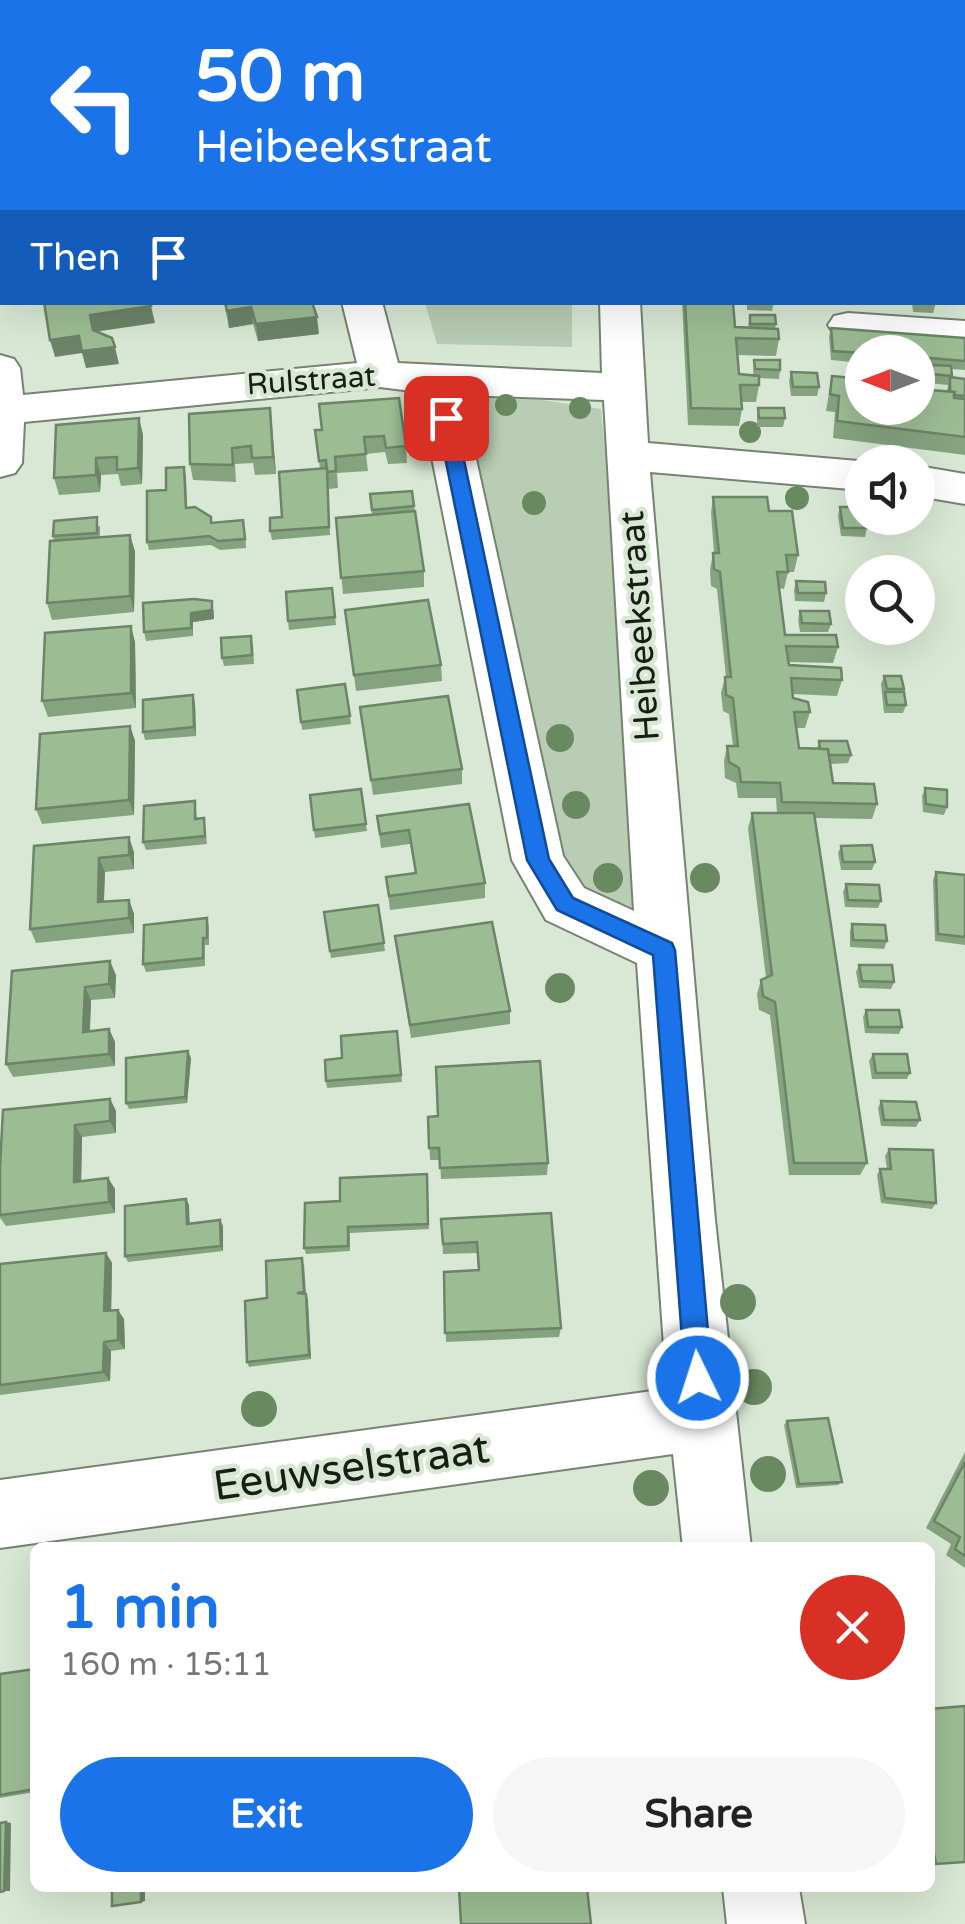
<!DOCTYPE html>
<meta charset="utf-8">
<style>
:root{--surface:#fff;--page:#f6f6f6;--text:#222;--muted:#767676;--accent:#1a73e8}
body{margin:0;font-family:"Varela Round",sans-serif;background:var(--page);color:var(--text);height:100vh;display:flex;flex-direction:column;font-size:38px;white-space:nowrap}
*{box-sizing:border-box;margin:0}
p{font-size:32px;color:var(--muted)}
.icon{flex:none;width:55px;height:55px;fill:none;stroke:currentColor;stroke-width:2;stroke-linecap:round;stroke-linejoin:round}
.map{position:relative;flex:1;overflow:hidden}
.details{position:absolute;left:30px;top:1542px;width:905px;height:350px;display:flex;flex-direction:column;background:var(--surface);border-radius:15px;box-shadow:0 10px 40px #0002}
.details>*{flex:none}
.hud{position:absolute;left:0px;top:0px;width:965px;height:305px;box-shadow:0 10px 40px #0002;background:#1a73e8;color:#fff;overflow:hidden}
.needle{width:65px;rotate:270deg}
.buttons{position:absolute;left:845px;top:335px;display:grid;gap:20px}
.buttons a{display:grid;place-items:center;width:90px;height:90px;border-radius:50%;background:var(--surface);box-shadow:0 10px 40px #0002;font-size:50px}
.pin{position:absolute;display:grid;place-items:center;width:85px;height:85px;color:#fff;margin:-42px;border-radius:20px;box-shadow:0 5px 15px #0006}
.me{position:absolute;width:110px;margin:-55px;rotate:356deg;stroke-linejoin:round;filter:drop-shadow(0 0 8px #0008)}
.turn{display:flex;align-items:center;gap:35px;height:210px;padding:0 30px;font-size:45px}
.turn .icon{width:130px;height:130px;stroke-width:2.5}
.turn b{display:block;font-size:70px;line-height:85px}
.then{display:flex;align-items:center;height:95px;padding:0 30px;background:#0003;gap:20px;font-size:38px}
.round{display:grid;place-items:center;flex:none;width:105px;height:105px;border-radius:52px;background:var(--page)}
.summary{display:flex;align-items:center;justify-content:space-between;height:170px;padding:0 30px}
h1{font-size:60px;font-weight:700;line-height:75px;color:var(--accent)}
.cta{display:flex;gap:20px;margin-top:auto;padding:20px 30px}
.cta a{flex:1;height:115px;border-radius:60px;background:var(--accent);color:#fff;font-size:40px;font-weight:700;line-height:115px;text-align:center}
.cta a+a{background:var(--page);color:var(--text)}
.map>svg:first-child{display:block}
.green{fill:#b8cdb3}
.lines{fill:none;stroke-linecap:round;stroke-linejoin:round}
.minor-casing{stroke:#758472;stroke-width:4}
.minor{fill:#fff;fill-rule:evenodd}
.tree{fill:#698960}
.wall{fill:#86a37f}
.shaded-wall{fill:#6d8468}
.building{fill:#9cbd94;stroke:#6d8468;stroke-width:2.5}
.route{fill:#1a73e8;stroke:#114b97;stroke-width:2.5}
.labels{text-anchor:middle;stroke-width:9;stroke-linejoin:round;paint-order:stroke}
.far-street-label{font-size:30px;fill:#181d16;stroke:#d8e8d4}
.street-label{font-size:35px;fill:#181d16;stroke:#d8e8d4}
.near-street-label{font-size:42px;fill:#181d16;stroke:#d8e8d4}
</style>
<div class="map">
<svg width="965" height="1924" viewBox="0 0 965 1924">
<rect width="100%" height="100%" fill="#d8e8d4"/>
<g class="green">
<path d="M425,303H572V347L437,344Z"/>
<path d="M461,397L536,399L601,409L652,930L570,898Z"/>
</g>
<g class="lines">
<g class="minor-casing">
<g id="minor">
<rect x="285" y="0" width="32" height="2"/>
<rect x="0" y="161" width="2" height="22"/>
<rect x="962" y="186" width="3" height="22"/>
<path d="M342,302H382L398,363L602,373L600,302H640L648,443L870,462H862V490L650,472L715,1220L751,1548H683L673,1454L0,1548V1480L667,1389L637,963L546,920L512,860L419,392L380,387L24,422L22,463L15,473L0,477V355L14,359L20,368L23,395L357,363ZM462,395L604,400L634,911L584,888L563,856Z"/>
<path d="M848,313L965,321V345L834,334L828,325L834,316Z"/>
<path d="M918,466L965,474V504L918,496Z"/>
<path d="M723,1888H799L805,1924H727Z"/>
</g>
</g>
<use href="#minor" class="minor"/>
</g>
<g class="tree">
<circle cx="506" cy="405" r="11"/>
<circle cx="580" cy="408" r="11"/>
<circle cx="750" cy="432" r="11"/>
<circle cx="797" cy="498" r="12"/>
<circle cx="534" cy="503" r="12"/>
<circle cx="560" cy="738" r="14"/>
<circle cx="576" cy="805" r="14"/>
<circle cx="608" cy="878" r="15"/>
<circle cx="705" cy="878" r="15"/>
<circle cx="560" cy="988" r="15"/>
<circle cx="738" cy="1302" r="18"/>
<circle cx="754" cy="1387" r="18"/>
<circle cx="259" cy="1409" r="18"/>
<circle cx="768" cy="1474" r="18"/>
<circle cx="651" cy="1488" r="18"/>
</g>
<g class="wall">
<path d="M0,0H124V2H2V18L0,19Z"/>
<path d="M137,0H156V2H138Z"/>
<rect x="489" y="0" width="165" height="2"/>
<path d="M674,0H965H945L946,2H931L932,0L912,1L913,2H899V1H879L880,2H866V1V2H674Z"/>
<rect x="962" y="29" width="3" height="55"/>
<path d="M0,86H2V142L0,143Z"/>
<rect x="962" y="89" width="3" height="70"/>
<rect x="962" y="218" width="3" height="49"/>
<path d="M224,302L319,334L258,341L253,324L229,328Z"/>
<path d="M682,302H733L735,327L748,328L750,315L776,324L775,329L779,339L776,356L737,355L739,374L753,375L754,360L780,370L779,379L759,378V385L756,402H741L742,409L739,426L688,425Z"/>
<path d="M747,302H774L772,311L747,310Z"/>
<path d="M912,302H936L933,313L913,312Z"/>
<path d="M831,328L965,338V370L951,369L952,377L965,379V455L833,438L835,412L826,411L832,376L861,379L862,367V408L947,391L948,385L929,383V374L931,368L918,367V352H862V363L831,360L829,337Z"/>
<path d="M791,372L819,387L817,396H791L789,381Z"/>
<path d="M319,404L406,446L407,463L388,464L385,452L366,454L368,471L337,473L338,488L329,489L328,479L330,535L272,540L270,531L320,469L315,430H322Z"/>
<path d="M270,408L276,474L255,475L253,463L235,464L236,482L193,480L190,464Z"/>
<path d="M758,408L785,418L783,427H757V417Z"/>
<path d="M139,418L143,435L142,484L121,486L118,474L101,475L100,492L59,495L54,478Z"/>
<path d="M184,467L186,476L187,508L211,517L212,523L245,529L246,548L220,550L211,545L149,550L147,542L166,490Z"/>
<path d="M412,491L424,571V587L343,594L336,518L372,515L370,494Z"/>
<path d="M713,497L769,511L798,555L794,572H788L784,589L779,588L785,635L838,647L833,663L788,662L789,665L842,680L837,696L792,694L793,698L810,712L805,728H796L799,748H817L819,741L851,755L848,763L831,764L833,783L877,804L872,819L815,818L867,1163L860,1175H789L770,1015L759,1010L757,994L761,980L766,978L748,828L752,813H777L776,798H738L736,783L725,778L724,761L727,746H733L729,714L723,711L721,693L725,677H726L717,589L711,586L710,570L713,553H714L711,513Z"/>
<path d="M840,507L867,528L865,537L841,536L838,516Z"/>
<path d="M100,526V537L130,535L135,552L134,612L52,620L47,603L54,541L53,536Z"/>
<path d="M796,581L826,593L824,602L795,601L794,590Z"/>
<path d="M332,588L336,625L289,630L288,621Z"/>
<path d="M214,610V619L193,622V636L146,641L144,632Z"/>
<path d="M345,610L441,665L442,681L356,691Z"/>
<path d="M800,611L831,624L828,632H800L798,620Z"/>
<path d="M135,642L136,708L48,717L42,701Z"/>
<path d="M253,644L254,664L224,666L222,658Z"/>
<path d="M884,676L904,689L906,705L903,713H884L881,684Z"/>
<path d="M345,684L351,724L302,730L297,690Z"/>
<path d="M193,695L195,704L196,736L145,740L143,732Z"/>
<path d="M360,707L462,769V784L373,795Z"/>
<path d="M130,726L135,741L134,815L42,824L36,809Z"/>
<path d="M925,788L947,807L944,815L923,812L922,796Z"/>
<path d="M361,789L367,831L315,838L310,795Z"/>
<path d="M195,801L197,819L204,818L207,844L146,850L143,842Z"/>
<path d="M469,804L485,883V898L390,910L386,877L415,873L410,844L381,848L377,816Z"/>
<path d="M34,846L134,852V869L105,872L104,902L129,900L134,914V933L36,943L30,929Z"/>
<path d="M841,846L875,862L872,870H841L838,853Z"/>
<path d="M936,872L965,875V945L935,941L933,880Z"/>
<path d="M846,884L881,901L878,908L845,907L843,892Z"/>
<path d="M378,905L385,951L331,958L324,912Z"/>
<path d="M207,918L209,926V945H205V966L146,972L143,964Z"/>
<path d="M852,924L887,941L884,949L850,947V931Z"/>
<path d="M395,936L510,1011V1024L411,1038Z"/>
<path d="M859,965L894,982L891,989L859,988L856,972Z"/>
<path d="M12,971L116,975L115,998L91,1000L90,1032L109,1029L115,1042V1066L13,1077L6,1064Z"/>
<path d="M866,1010L902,1027L899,1034L865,1033L863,1017Z"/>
<path d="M397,1031L402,1082L327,1088L326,1081L342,1058Z"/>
<path d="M873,1054L910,1073L907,1079H872L869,1061Z"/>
<path d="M191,1058L187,1103L129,1109L126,1103Z"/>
<path d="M110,1099L116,1111V1133L82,1137L81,1181L108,1178L115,1189V1213L6,1226L0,1218V1167Z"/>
<path d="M881,1101L920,1120L916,1127L881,1126L878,1108Z"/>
<path d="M428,1117L548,1163L547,1175L441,1179L440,1160H430Z"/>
<path d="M889,1149L936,1203L932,1209L881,1203L877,1175L880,1169H887L885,1156Z"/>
<path d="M427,1174L429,1229L350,1233V1251L306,1254L304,1248L340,1201Z"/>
<path d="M186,1199L189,1205V1224L223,1226V1251L128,1262L125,1256Z"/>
<path d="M551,1213L561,1328L559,1337L446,1342L444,1272L478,1270L477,1253L443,1254L441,1219Z"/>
<path d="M106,1253L112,1263L111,1310L124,1319L125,1349L111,1351L110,1381L0,1395V1264Z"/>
<path d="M304,1263L311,1359L249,1367L247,1362L267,1298Z"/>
<path d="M787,1421L842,1482L838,1485L796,1488L784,1425Z"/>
<path d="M965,1452V1568L946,1555L951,1544L926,1528Z"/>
<path d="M35,1669V1792L0,1798V1674Z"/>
<path d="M930,1709L965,1862L930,1865Z"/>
</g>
<g class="shaded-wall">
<path d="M151,306L155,323L94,332L90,315Z"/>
<path d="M251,307L253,324L229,328L227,311Z"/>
<path d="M317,317L319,334L258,341L256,324Z"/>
<path d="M79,336L115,347L119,364L86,368L82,353L55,357L50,340Z"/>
<path d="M270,408L272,425L276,474L273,457Z"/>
<path d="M139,418L143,435L142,484L138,468Z"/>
<path d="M96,458L101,475L100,492L96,475Z"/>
<path d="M130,535L135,552L134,612L130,596Z"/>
<path d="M212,601L214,619L193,622V636L191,613Z"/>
<path d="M131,626L135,642L136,708L131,693Z"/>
<path d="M193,695L195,704L196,736L194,727Z"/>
<path d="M130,726L135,741L134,815L129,800Z"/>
<path d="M129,837L134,852V869L129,855Z"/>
<path d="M99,858L105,872L103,917L98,902Z"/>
<path d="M129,900L134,914V933L129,918Z"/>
<path d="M110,961L116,975L115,998L109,984Z"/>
<path d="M85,987L91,1000L89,1046L83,1032Z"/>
<path d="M109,1029L115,1042V1066L109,1054Z"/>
<path d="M188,1051L191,1058L187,1103L185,1097Z"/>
<path d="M110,1099L116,1111V1133L110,1121Z"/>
<path d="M75,1125L82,1137L81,1193L74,1182Z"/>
<path d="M108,1178L115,1189V1213L109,1202Z"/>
<path d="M186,1199L189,1205L190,1230L187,1224Z"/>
<path d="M220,1220L223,1226V1251L221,1246Z"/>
<path d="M106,1253L112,1263L111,1321L104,1311Z"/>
<path d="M306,1294L308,1300L311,1359L309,1355Z"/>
<path d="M118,1310L124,1319L125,1349L118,1340Z"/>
<path d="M104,1342L111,1351L110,1381L103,1372Z"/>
<path d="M6,1822L11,1823L10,1891H4Z"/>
<path d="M141,1888H145V1901L141,1902Z"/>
</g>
<g class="building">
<rect x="184" y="0" width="49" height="2"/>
<path d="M374,0H425L426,2H375Z"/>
<path d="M426,0H447L448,2H427Z"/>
<rect x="962" y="29" width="3" height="38"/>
<rect x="0" y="86" width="2" height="39"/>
<path d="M962,107H965V142L962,141Z"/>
<rect x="962" y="218" width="3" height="31"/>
<path d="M44,302H151V306L90,315L93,330L112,338L115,347L82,351L79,336L50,340Z"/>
<path d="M225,302H312L317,317L256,324L251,307L227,311Z"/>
<path d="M685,302H733L735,327L778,329L779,339L736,338L739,374L759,376V385H740L742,409L691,408Z"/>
<path d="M750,315H775L776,324H750Z"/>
<path d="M831,328L965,338V361L918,357V352L862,353L833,351Z"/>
<path d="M754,360H780V370L755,369Z"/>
<path d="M932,365L951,366L952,376L932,374Z"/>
<path d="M791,372L817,373L819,387H793Z"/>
<path d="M832,376L862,379V408H918V389L955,392L954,398L965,399V437L837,421L839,396L830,394Z"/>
<path d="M950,377L965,379V396L954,395L955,392L950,391Z"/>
<path d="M399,398L406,446L386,448L384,436L364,437L366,454L335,457L336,471L327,472L326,460L319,461L315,430H322L319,404Z"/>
<path d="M270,408L273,457L252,458L251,446L232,448L233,465L190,464L189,414Z"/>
<path d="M758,408H784L785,418H759Z"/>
<path d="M139,418L138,468L117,470V457L96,458V475L54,478L56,425Z"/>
<path d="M184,467L186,508L195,507L211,517V523L243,520L245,539L218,541L209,536L147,542V491L166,490V468Z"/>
<path d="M327,468L329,527L270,531V518L282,517L279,472Z"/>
<path d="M412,491L414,506L372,510L370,494Z"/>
<path d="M713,497H767L769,511H792L798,555H786L788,572H777L785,635H836L838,647L786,646L789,665L841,668L842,680L791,678L793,698L808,702L810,712H794L799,748L828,749L833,783L874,784L877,804L782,802L780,783L741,782L739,768L729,762L727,746H738L733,698L726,695L725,677H731L720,572L714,569L713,553H719Z"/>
<path d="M840,507H862V518H866L867,528H843Z"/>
<path d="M415,511L424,571L341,578L336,518Z"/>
<path d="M97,517V533L53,536L54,521Z"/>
<path d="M130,535V596L47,603L50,541Z"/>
<path d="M796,581L825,582L826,593H798Z"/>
<path d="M332,588L335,617L288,621L286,592Z"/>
<path d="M194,599L212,601V610L191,613V628L144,632L143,603Z"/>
<path d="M428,600L441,665L354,675L345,610Z"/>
<path d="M800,611H829L831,624L802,623Z"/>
<path d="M131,626V693L42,701L45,633Z"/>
<path d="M251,636L252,655L222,658L221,638Z"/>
<path d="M884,676H901L904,689H887Z"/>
<path d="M345,684L350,716L301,722L297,690Z"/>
<path d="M885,692H904L906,705H887Z"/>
<path d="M193,695L194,727L143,732V700Z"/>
<path d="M448,696L462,769L371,780L360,707Z"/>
<path d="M130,726L129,800L36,809L40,734Z"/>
<path d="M819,741H847L851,755H829L828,749H820Z"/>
<path d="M925,788L947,790V807L926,804Z"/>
<path d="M361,789L366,824L314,830L310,795Z"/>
<path d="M195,801V819L204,818L205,836L143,842L144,806Z"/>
<path d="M469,804L485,883L389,896L386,877L416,873L409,830L380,834L377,816Z"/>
<path d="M752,813H814L867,1163H794L775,1002L763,996L761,980L772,975Z"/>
<path d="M129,837V855L99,858L98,902L129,900V918L30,929L34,846Z"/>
<path d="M872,845L875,862H843L841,846Z"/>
<path d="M936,872L965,875V937L938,934Z"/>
<path d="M846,884L879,885L881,901L848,900Z"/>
<path d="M378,905L384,943L330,951L324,912Z"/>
<path d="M207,918V938H203V958L143,964L144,925Z"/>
<path d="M492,922L510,1011L410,1025L395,936Z"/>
<path d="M852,924L885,925L887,941L853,940Z"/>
<path d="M110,961L109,984L85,987L83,1032L109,1029V1054L6,1064L12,971Z"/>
<path d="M859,965H892L894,982L862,981Z"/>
<path d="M866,1010H899L902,1027H868Z"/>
<path d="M397,1031L401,1075L326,1081L325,1060L342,1058L341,1036Z"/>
<path d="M188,1051L185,1097L126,1103V1058Z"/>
<path d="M873,1054H907L910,1073H876Z"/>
<path d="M540,1061L548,1163L440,1168L439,1148H429L428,1117L438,1116L436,1067Z"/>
<path d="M110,1099V1121L75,1125L74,1182L108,1178L109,1202L0,1215V1167L3,1110Z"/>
<path d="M881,1101L916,1102L920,1120H884Z"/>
<path d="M889,1149L933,1150L936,1203L885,1198L880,1169H891Z"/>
<path d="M427,1174L428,1224L348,1227V1246L304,1248L305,1203L340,1201V1178Z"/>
<path d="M186,1199L187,1224L220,1220L221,1246L125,1256V1206Z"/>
<path d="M551,1213L561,1328L445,1333L444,1272L479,1270L477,1242L443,1244L441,1219Z"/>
<path d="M106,1253L104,1311L118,1310V1340L104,1342L103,1372L0,1385V1264Z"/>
<path d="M302,1258L304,1292L297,1293L306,1294L309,1355L247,1362L245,1301L267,1298L266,1261Z"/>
<path d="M828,1418L842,1482L799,1484L787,1421Z"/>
<path d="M965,1462V1556L955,1549L960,1537L934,1521Z"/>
<path d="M35,1669V1789L0,1795V1674Z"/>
<path d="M965,1706V1862L936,1864L930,1833V1709Z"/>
<path d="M6,1822L4,1891L0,1892V1823Z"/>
<path d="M112,1888H141V1902L112,1906Z"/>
<path d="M459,1888H587L591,1924H461Z"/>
</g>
<path class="route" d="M446,412L455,418L549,859L573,898L672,943L675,950L712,1378L708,1388L698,1392L689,1388L685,1378L653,955L557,910L527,860L437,418Z"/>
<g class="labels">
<g class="far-street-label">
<text transform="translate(311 380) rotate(-4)" y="10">Rulstraat</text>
</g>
<g class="street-label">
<text transform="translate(639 626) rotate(-94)" y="12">Heibeekstraat</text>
</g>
<g class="near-street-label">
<text transform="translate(351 1466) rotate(-8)" y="15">Eeuwselstraat</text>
</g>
</g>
</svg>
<div class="buttons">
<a><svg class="needle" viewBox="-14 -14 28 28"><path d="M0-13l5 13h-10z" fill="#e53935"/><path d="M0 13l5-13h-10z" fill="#767676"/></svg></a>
<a><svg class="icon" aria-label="sound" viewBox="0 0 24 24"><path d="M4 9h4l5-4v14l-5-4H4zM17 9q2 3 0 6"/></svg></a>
<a><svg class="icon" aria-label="search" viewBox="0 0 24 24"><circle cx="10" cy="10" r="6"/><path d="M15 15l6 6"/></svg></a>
</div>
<div class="pin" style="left:446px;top:418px;background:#d93025"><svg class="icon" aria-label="arrive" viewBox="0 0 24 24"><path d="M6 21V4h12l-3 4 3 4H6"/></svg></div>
<svg class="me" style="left:698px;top:1378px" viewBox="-20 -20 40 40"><circle r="17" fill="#1a73e8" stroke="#fff" stroke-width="3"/><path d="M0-11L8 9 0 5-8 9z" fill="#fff"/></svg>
<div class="hud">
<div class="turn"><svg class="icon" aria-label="left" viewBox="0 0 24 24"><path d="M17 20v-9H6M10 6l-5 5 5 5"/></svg><div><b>50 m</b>Heibeekstraat</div></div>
<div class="then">Then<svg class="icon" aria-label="arrive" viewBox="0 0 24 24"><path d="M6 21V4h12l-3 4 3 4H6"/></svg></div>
</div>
<section class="details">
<div class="summary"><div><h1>1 min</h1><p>160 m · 15:11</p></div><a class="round" style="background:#d93025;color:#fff"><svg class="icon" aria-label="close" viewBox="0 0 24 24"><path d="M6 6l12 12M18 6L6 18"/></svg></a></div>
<div class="cta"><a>Exit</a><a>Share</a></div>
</section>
</div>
